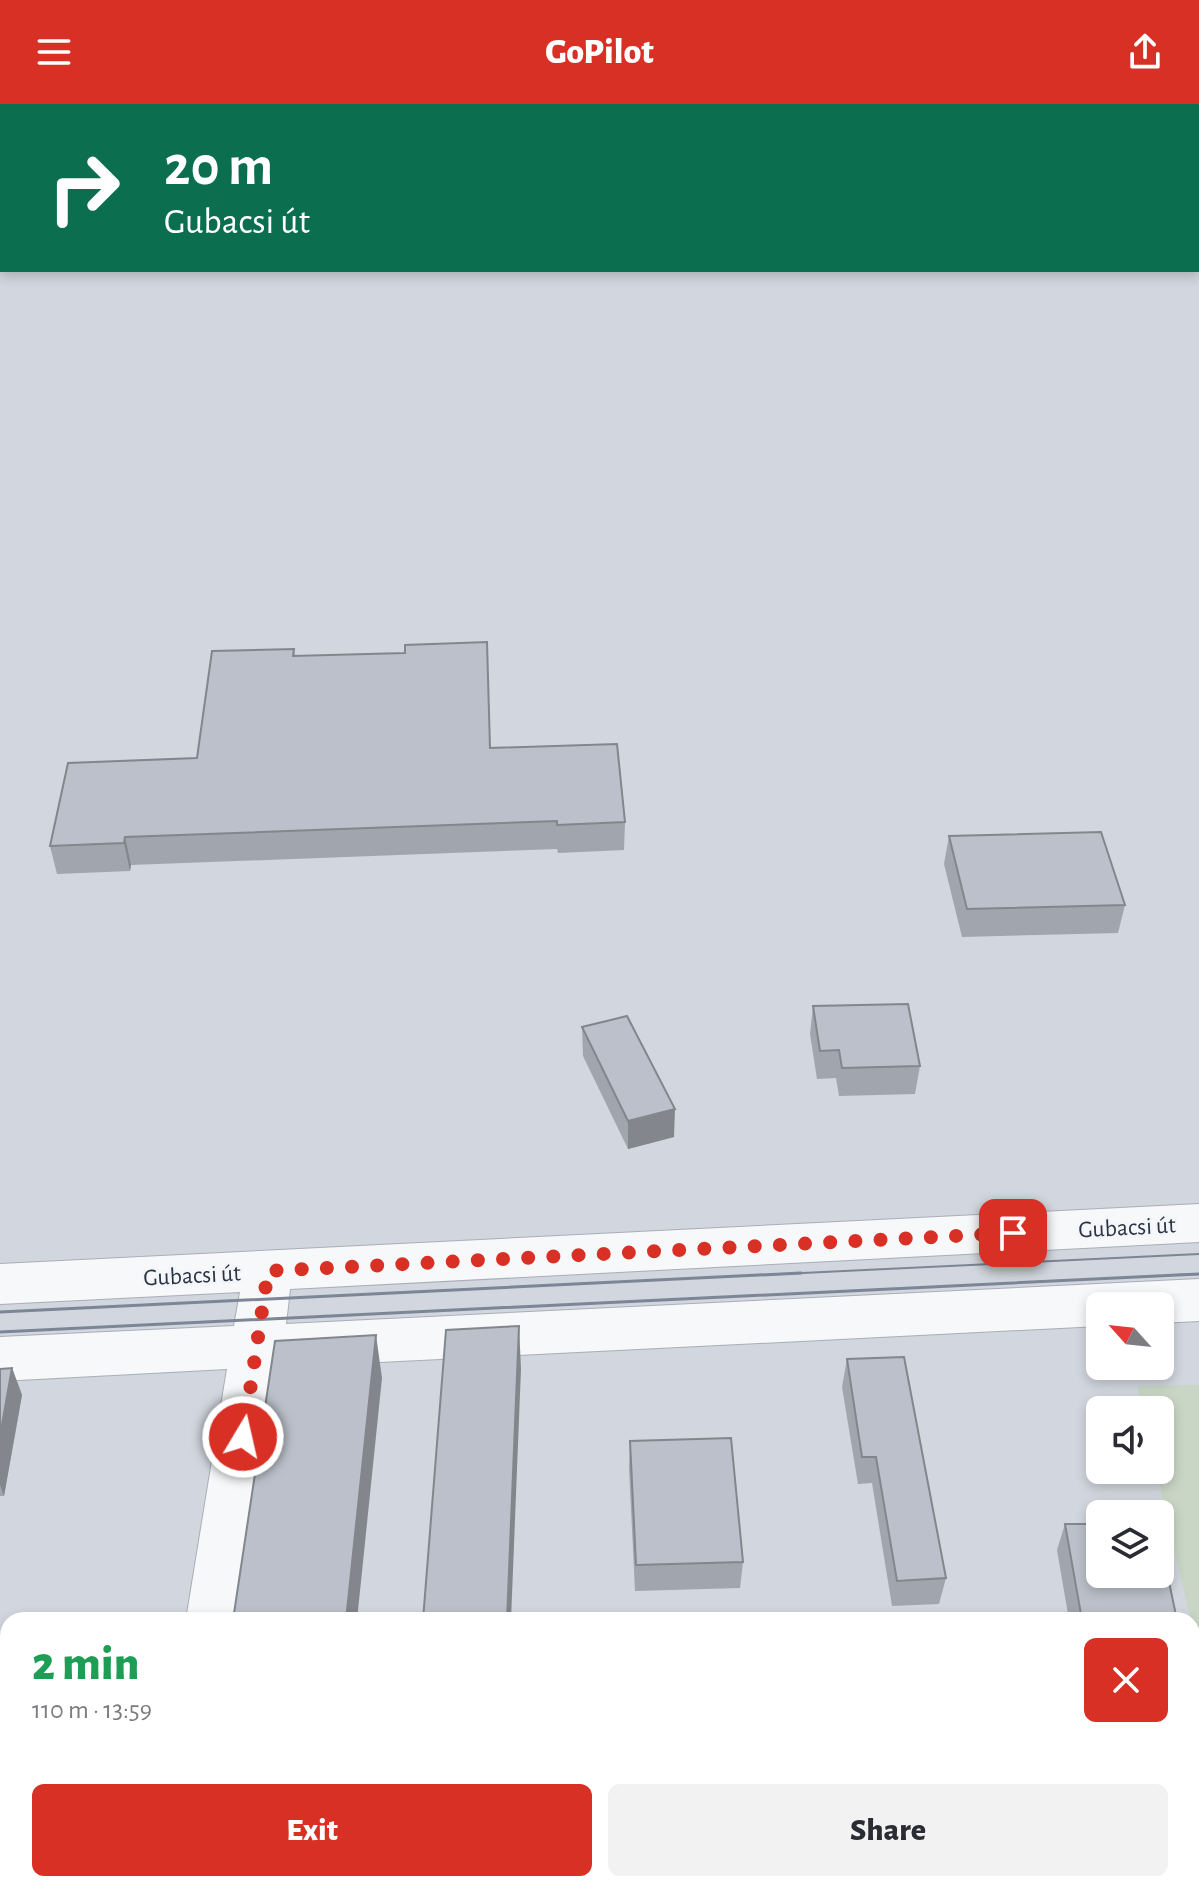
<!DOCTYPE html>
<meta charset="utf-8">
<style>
:root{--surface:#fff;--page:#f2f2f3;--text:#2b2b33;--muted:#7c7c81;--accent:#d93025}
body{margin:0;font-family:"Alegreya Sans",sans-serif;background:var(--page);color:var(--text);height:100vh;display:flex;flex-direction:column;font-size:30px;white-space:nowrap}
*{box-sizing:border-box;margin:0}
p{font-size:26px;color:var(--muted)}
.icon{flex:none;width:44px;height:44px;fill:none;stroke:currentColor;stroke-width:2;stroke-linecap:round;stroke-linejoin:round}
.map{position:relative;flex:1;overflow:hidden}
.sheet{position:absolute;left:0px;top:1508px;width:1200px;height:280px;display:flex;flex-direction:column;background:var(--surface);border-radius:24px 24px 0 0;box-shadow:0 4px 12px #0003}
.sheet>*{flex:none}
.banner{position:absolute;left:0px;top:0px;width:1200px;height:168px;box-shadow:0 4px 12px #0003;background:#0b6e4f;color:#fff;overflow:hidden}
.needle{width:52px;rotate:297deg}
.controls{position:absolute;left:1086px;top:1188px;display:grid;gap:16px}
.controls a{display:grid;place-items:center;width:88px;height:88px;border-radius:12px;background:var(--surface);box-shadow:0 4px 12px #0003;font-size:40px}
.pin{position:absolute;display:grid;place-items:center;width:68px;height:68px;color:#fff;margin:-34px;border-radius:16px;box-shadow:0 4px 12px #0006}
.me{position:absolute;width:88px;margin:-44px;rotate:9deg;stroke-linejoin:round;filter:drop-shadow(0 0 6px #0008)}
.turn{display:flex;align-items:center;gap:28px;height:168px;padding:0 32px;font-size:36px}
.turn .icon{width:104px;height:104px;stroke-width:2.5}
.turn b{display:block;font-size:56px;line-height:68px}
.round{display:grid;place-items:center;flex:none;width:84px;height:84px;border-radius:12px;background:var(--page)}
.overview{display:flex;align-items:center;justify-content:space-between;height:136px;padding:0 32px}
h1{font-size:48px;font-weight:800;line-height:60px;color:#1e9e55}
.primary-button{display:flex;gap:16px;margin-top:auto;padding:16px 32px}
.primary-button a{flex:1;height:92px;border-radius:12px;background:var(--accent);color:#fff;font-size:32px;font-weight:800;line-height:92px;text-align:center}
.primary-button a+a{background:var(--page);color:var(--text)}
header{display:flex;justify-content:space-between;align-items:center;height:104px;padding:0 32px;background:var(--accent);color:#fff;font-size:36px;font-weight:800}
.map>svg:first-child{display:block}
.built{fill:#d2d6de;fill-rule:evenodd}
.green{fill:#c9d6c5}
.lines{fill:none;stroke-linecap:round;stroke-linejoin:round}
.minor-casing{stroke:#a9aeb7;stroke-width:2}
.minor{fill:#f7f8fa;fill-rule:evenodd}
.tram-far1{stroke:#7d8696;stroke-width:2}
.tram{stroke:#7d8696;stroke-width:3}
.wall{fill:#a1a5ae}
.shaded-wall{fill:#83868d}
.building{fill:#bbc0ca;stroke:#83868d;stroke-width:2}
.route{stroke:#d93025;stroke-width:14;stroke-dasharray:0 25.2}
.labels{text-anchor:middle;stroke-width:6;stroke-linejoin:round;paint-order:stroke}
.street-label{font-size:24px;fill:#2b3445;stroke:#f4f6f9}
</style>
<header><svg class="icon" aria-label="menu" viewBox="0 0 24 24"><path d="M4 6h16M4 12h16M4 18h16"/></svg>GoPilot<svg class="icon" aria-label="share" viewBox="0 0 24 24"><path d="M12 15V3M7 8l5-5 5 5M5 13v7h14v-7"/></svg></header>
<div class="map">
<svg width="1199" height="1788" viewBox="0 0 1199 1788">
<rect width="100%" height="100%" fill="#e4e7ec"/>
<path class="built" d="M0,0H1199V1788H0ZM2,2H1198V166H2ZM1100,1202H1160V1262H1100ZM1100,1306H1160V1366H1100ZM1100,1410H1160V1470H1100ZM8,1516H1192V1780H8Z"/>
<path class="green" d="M1199,1281V1553L1156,1366H1160V1306H1142L1137,1282Z"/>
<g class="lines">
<g class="minor-casing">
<g id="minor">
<path d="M317,0H378L316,2Z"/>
<rect x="0" y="10" width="2" height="14"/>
<path d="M1199,1100V1138L290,1185L286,1220L1199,1175V1217L1160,1219V1202H1100V1222L280,1263L244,1516H186L227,1265L0,1277V1233L234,1222L240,1188L0,1200V1160Z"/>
<path d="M142,1780H206L205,1788H141Z"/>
</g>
</g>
<use href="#minor" class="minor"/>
<g class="tram-far1">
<path d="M760,1171L1199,1150"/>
<path d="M1173,1171L1199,1170"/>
</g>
<g class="tram">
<path d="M0,1208L801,1169"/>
<path d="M0,1228L1199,1170"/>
</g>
</g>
<g class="wall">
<path d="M294,545L295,552L491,644L625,718L624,746L558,749L557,745L131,761L130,767L57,770L50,742L197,654Z"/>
<path d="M949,732L1125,801L1118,829L962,833L944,760Z"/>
<path d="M813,902L920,962L915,990L839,992L836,974L817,975L810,930Z"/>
<path d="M582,923L674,1033L628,1045L583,952Z"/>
<path d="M847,1255L946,1474L939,1500L892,1502L872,1379L858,1380L842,1283Z"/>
<path d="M12,1264L22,1291L4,1392H0V1265Z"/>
<path d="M630,1337L743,1458L740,1484L635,1487L629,1364Z"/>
<path d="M1065,1420L1177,1516H1069L1057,1446Z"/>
<path d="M8,1667V1761H4L0,1753V1702Z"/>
<path d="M743,1780H985L986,1788H743Z"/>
<path d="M1112,1780H1192L1199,1788H1114Z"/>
</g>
<g class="shaded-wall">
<path d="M125,733L131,761L130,767L124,739Z"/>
<path d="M675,1005L674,1033L628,1045V1017Z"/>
<path d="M519,1222L521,1265L511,1516H507Z"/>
<path d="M376,1231L382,1274L357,1516H346Z"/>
<path d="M12,1264L22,1291L4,1392L0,1381V1332Z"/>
<rect x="496" y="1780" width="5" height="8"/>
</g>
<g class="building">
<path d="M487,538L490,644L617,640L625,718L557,721V717L125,733L124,739L50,742L68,659L197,654L212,547L294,545L293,552L405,549V541Z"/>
<path d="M1101,728L1125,801L967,805L949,732Z"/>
<path d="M908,900L920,962L842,964L839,946L820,947L813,902Z"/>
<path d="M627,912L675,1005L628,1017L582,923Z"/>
<path d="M519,1222L507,1516H423L446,1226Z"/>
<path d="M376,1231L346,1516H233L275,1237Z"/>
<path d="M904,1253L946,1474L897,1477L876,1353H862L847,1255Z"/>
<path d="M12,1264L0,1332V1265Z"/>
<path d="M731,1334L743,1458L636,1461L630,1337Z"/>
<path d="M1065,1420H1100V1470H1160V1435L1177,1516H1082Z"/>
<path d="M1192,1590L1199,1623V1788H1128L1127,1780H1192Z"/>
<path d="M8,1667V1738H0V1702Z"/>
<path d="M192,1780H496V1788H191Z"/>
<path d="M747,1780H985L986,1788H747Z"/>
</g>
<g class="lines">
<path class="route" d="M243,1333L268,1167L1013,1129"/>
</g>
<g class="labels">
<g class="street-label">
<text transform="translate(1127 1123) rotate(-3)" y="8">Gubacsi út</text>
<text transform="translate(192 1171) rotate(-3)" y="8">Gubacsi út</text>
</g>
</g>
</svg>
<div class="controls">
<a><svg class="needle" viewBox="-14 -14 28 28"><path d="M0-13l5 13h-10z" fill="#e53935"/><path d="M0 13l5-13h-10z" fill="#7c7c81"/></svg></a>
<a><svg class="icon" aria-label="sound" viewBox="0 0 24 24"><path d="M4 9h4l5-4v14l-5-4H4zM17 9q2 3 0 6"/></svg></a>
<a><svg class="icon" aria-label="layers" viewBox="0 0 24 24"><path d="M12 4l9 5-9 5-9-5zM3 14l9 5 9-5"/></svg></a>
</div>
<div class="pin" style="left:1013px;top:1129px;background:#d93025"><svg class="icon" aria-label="arrive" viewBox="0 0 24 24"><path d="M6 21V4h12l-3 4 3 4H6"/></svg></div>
<svg class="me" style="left:243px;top:1333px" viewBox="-20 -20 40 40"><circle r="17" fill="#d93025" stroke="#fff" stroke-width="3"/><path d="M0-11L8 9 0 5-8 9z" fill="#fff"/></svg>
<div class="banner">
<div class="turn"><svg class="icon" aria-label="right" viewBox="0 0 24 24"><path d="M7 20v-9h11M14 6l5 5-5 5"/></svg><div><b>20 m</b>Gubacsi út</div></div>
</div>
<section class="sheet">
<div class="overview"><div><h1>2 min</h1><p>110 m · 13:59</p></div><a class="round" style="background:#d93025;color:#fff"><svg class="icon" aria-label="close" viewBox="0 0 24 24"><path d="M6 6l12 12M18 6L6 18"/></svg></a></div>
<div class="primary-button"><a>Exit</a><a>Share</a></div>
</section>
</div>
